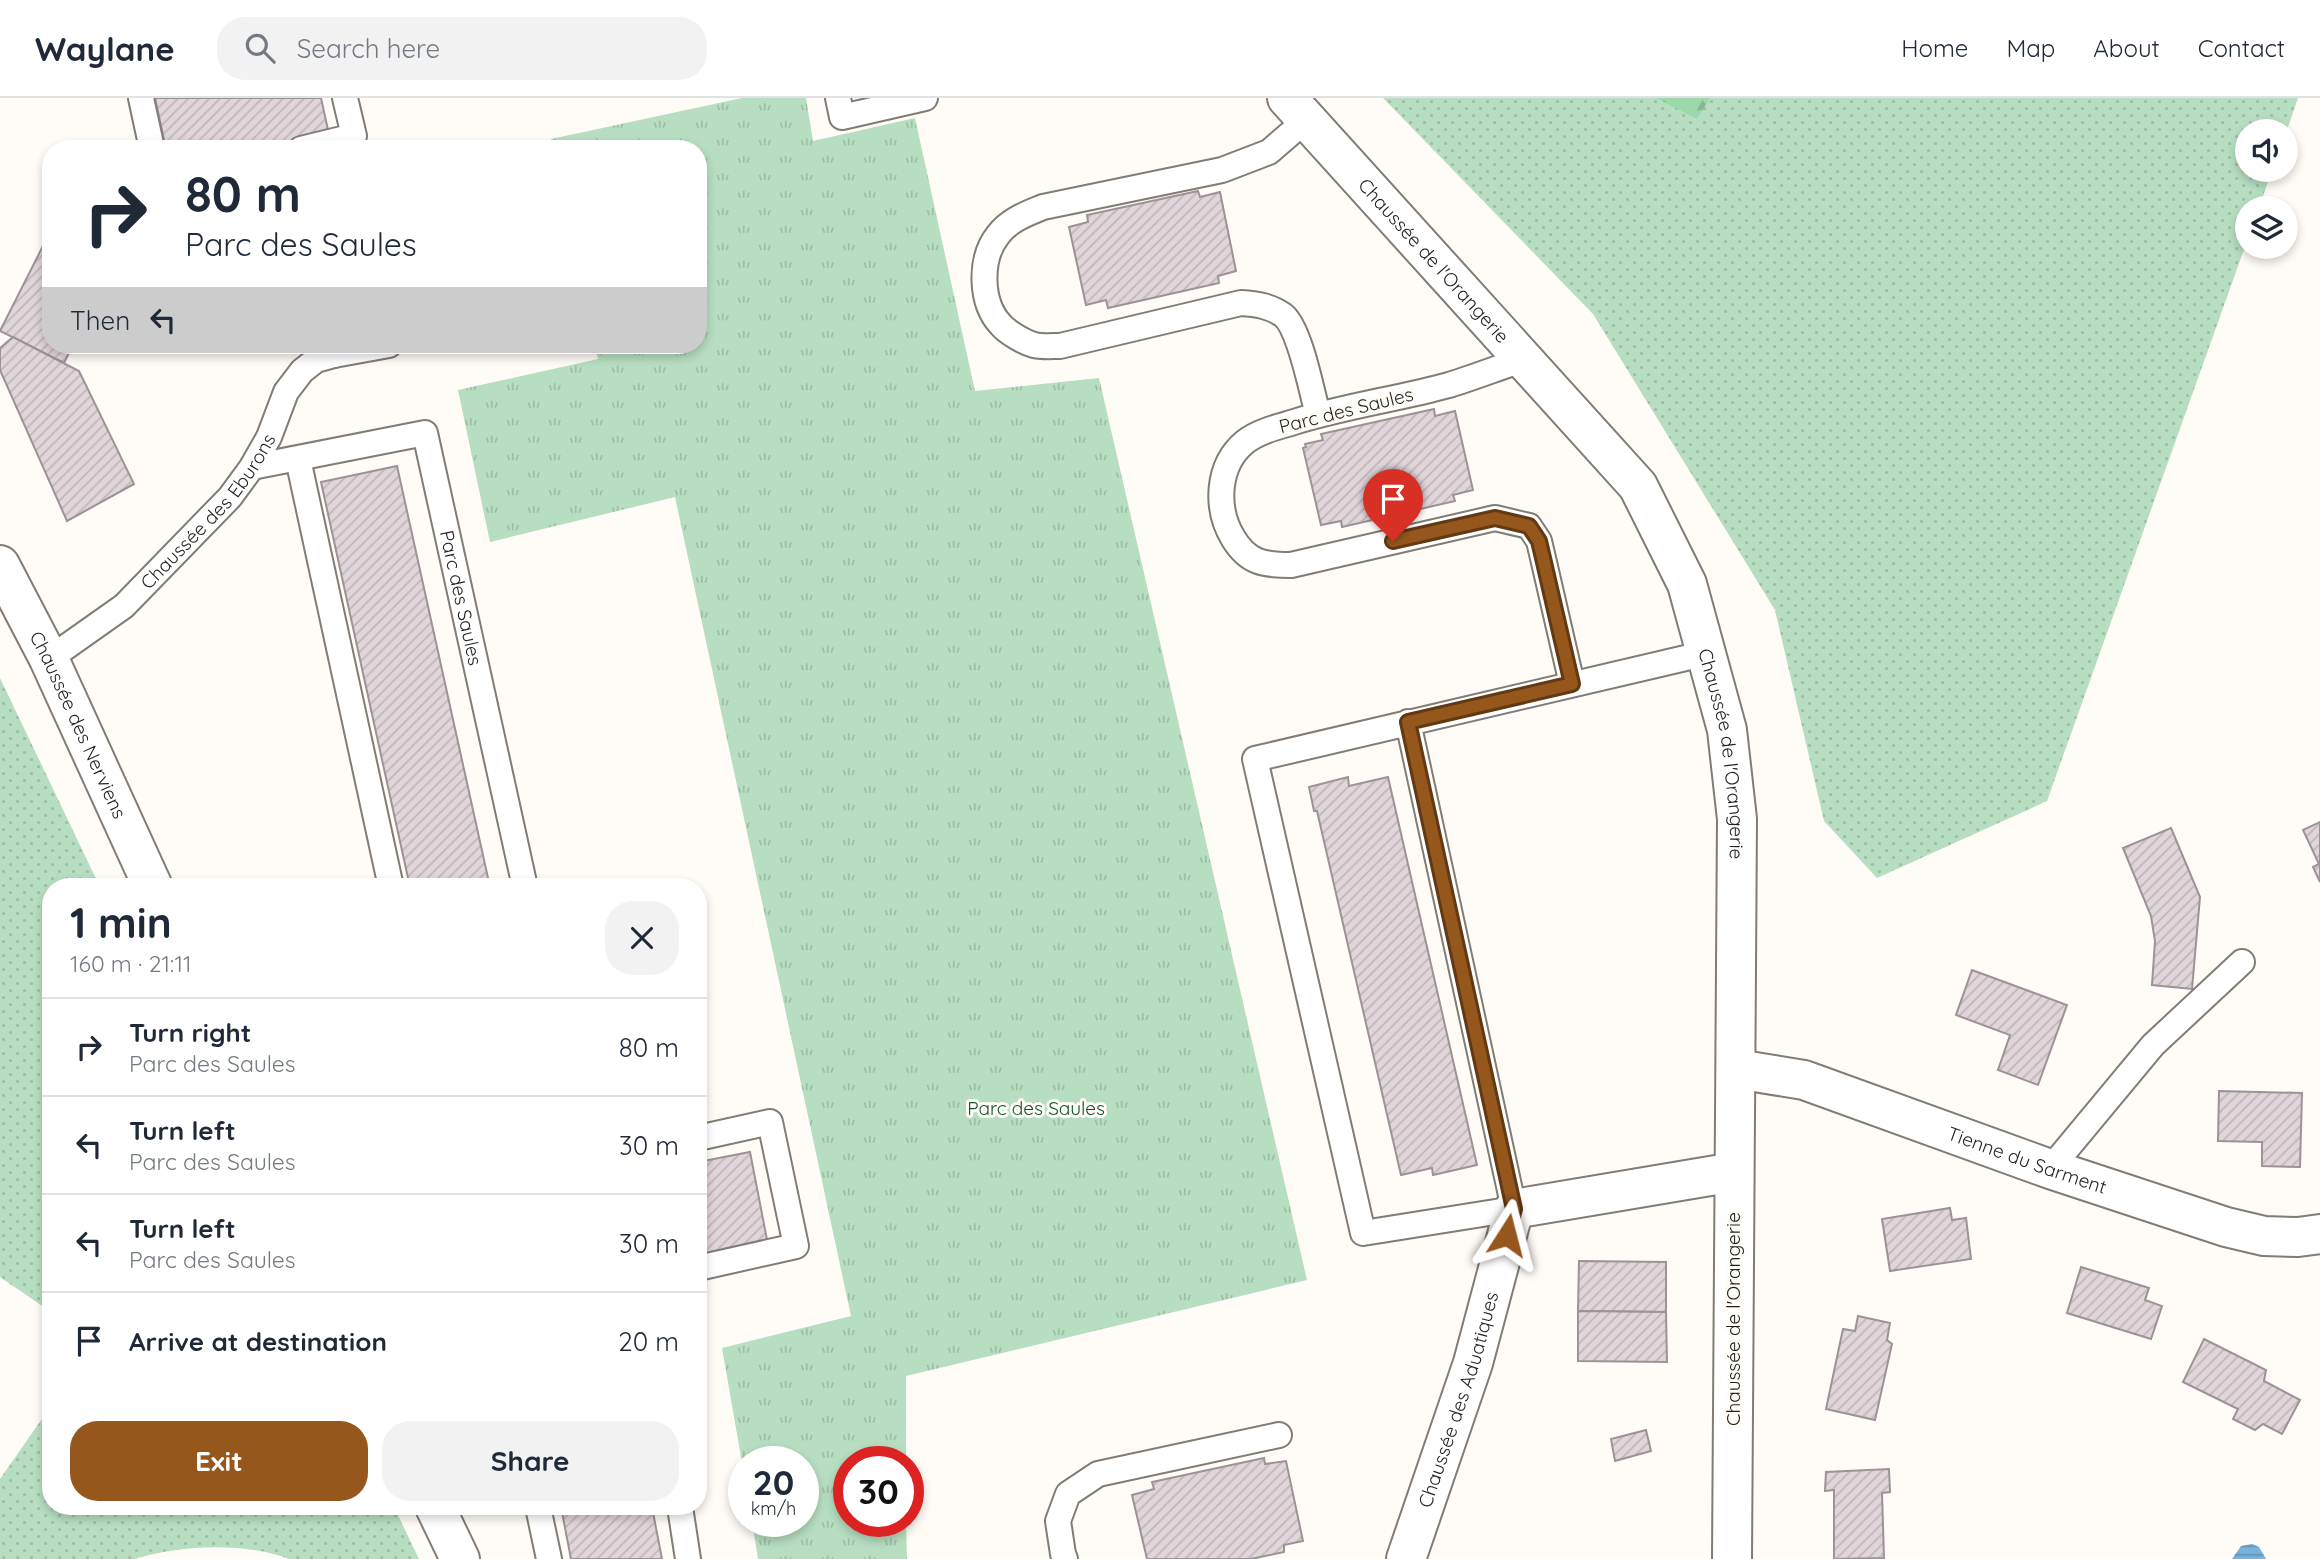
<!DOCTYPE html>
<meta charset="utf-8">
<style>
:root{--surface:#fff;--page:#f2f2f3;--text:#1f2937;--muted:#747a83;--line:#e0e1e3;--accent:#95571c}
body{margin:0;font-family:Quicksand,sans-serif;background:var(--page);color:var(--text);height:100vh;display:flex;flex-direction:column;font-size:26px;white-space:nowrap}
*{box-sizing:border-box;margin:0}
p{font-size:23px;color:var(--muted)}
.icon{flex:none;width:38px;height:38px;fill:none;stroke:currentColor;stroke-width:2;stroke-linecap:round;stroke-linejoin:round}
.map{position:relative;flex:1;overflow:hidden}
.details{position:absolute;left:42px;top:780px;width:665px;height:637px;display:flex;flex-direction:column;background:var(--surface);border-radius:28px;box-shadow:0 4px 10px #0003}
.details>*{flex:none}
.top-card{position:absolute;left:42px;top:42px;width:665px;height:214px;border-radius:28px;box-shadow:0 4px 10px #0003;background:#fff;color:var(--text);overflow:hidden}
.tools{position:absolute;left:2235px;top:21px;display:grid;gap:14px}
.tools a{display:grid;place-items:center;width:63px;height:63px;border-radius:50%;background:var(--surface);box-shadow:0 4px 10px #0003;font-size:35px}
.speed{position:absolute;left:728px;top:1348px;display:flex;gap:14px;font-size:35px;font-weight:700;text-align:center}
.speed>*{display:grid;place-content:center;width:91px;height:91px;border-radius:50%;background:var(--surface);box-shadow:0 4px 10px #0003;line-height:1}
.speed small{font-size:18px;font-weight:400}
.speed .limit{border:10px solid #d22;background:#fff;color:#111}
.pin{position:absolute;display:grid;place-items:center;width:60px;height:60px;color:#fff;margin:-72px -30px;border-radius:50% 50% 50% 0;rotate:-45deg;box-shadow:0 0 7px #0007}
.pin .icon{rotate:45deg}
.me{position:absolute;width:77px;margin:-38px;rotate:9deg;stroke-linejoin:round;filter:drop-shadow(0 0 5px #0008)}
.turn{display:flex;align-items:center;gap:24px;height:147px;padding:0 28px;font-size:32px}
.turn .icon{width:91px;height:91px;stroke-width:2.5}
.turn b{display:block;font-size:49px;line-height:60px}
.then{display:flex;align-items:center;height:66px;padding:0 28px;background:#0003;gap:14px;font-size:26px}
.round{display:grid;place-items:center;flex:none;width:74px;height:74px;border-radius:28px;background:var(--page)}
.overview{display:flex;align-items:center;justify-content:space-between;height:119px;padding:0 28px}
h1{font-size:42px;font-weight:700;line-height:52px}
.action{display:flex;gap:14px;margin-top:auto;padding:14px 28px}
.action a{flex:1;height:80px;border-radius:28px;background:var(--accent);color:#fff;font-size:28px;font-weight:700;line-height:80px;text-align:center}
.action a+a{background:var(--page);color:var(--text)}
ul{padding:0;list-style:none}
li{display:flex;align-items:center;gap:21px;height:98px;padding:0 28px;border-top:2px solid var(--line)}
li div{flex:1}
li b{display:block;font-size:26px}
li em{font-style:normal}
header{display:flex;align-items:center;gap:42px;box-sizing:border-box;height:98px;padding:0 35px;background:var(--surface);border-bottom:2px solid var(--line)}
header strong{font-size:33px}
nav{display:flex;gap:38px;margin-inline-start:auto;font-size:24px}
.search{width:490px;height:63px;background:var(--page);display:flex;align-items:center;gap:18px;box-sizing:border-box;padding:0 24px;border-radius:28px;color:var(--muted);font-size:26px}
.map>svg:first-child{display:block}
.grass{fill:url(#grass-dots)}
.forest{fill:url(#forest-firs)}
.park{fill:url(#park-tufts)}
.water{fill:url(#water-rules)}
.building{fill:url(#building-hatch);stroke:#9c9297;stroke-width:2}
.lines{fill:none;stroke-linecap:round;stroke-linejoin:round}
.lane-casing{stroke:#817c74;stroke-width:28}
.street-casing{stroke:#817c74;stroke-width:42}
.lane{stroke:#fff;stroke-width:24}
.street{stroke:#fff;stroke-width:38}
.route-casing{stroke:#613912;stroke-width:18}
.route{stroke:#95571c;stroke-width:12}
.labels{text-anchor:middle;stroke-width:6;stroke-linejoin:round;paint-order:stroke}
.street-label{font-size:19px;fill:#211e1b;stroke:#fffbf6}
.park-label{font-size:19px;fill:#0f532a;stroke:#fffbf6}
</style>
<header>
<strong>Waylane</strong>
<div class="search"><svg class="icon" aria-label="search" viewBox="0 0 24 24"><circle cx="10" cy="10" r="6"/><path d="M15 15l6 6"/></svg>Search here</div>
<nav><a>Home</a><a>Map</a><a>About</a><a>Contact</a></nav>
</header>
<div class="map">
<svg width="2320" height="1461" viewBox="0 0 2320 1461">
<defs>
<pattern id="grass-dots" width="8" height="8" patternUnits="userSpaceOnUse" patternTransform="scale(1.75)"><rect width="8" height="8" fill="#b7dec0"/><path d="M2 2h.1M6 6h.1" fill="none" stroke="#9dbea4" stroke-width="1.8" stroke-linecap="round"/></pattern>
<pattern id="forest-firs" width="22" height="20" patternUnits="userSpaceOnUse" patternTransform="scale(1.75)"><rect width="22" height="20" fill="#9bd8aa"/><path d="M5 1l3.5 6h-7zM16 11l3.5 6h-7z" fill="#85b992"/></pattern>
<pattern id="park-tufts" width="24" height="20" patternUnits="userSpaceOnUse" patternTransform="scale(1.75)"><rect width="24" height="20" fill="#b7dec0"/><path d="M3 7l-1-3M5 7V3M7 7l1-3M15 17l-1-3M17 17v-4M19 17l1-3" fill="none" stroke="#9dbea4"/></pattern>
<pattern id="water-rules" width="6" height="5" patternUnits="userSpaceOnUse" patternTransform="scale(1.75)"><rect width="6" height="5" fill="#76b3de"/><path d="M0 2.5h6" fill="none" stroke="#6091b3"/></pattern>
<pattern id="building-hatch" width="6" height="6" patternUnits="userSpaceOnUse" patternTransform="scale(1.75)"><rect width="6" height="6" fill="#e0d5d9"/><path d="M-1 1l2-2M0 6l6-6M5 7l2-2" fill="none" stroke="#c0b6ba"/></pattern>
</defs>
<rect width="100%" height="100%" fill="#fffbf6"/>
<g class="grass">
<path d="M1383,0H2298L2286,35V33H2247V72H2272L2259,110H2247V143L2047,703L1877,780L1824,723L1775,512L1593,216Z"/>
<path d="M0,580L100,789H51V1214L0,1179Z"/>
<path d="M51,1308V1409H394L419,1461H289C245,1444 180,1447 135,1461H0V1381Z"/>
</g>
<path class="forest" d="M1656,0H1710L1697,21Z"/>
<path class="park" d="M742,0H806L813,43L915,20L975,293L1099,280L1307,1182L906,1278V1363H849V1423H906L907,1461H758L752,1423H803V1363H744V1376L722,1250L851,1218L675,399L490,444L458,292L598,261L595,247H698V51H553L551,41Z"/>
<path class="water" d="M2252,1446L2259,1449L2266,1461H2232L2241,1448Z"/>
<g class="building">
<path d="M155,0H321L330,41L286,51H166Z"/>
<path d="M1198,93L1200,99L1220,94L1236,173L1218,178L1219,185L1108,210L1106,202L1086,207L1069,129L1088,124L1087,117Z"/>
<path d="M51,132V247H73L64,265L0,233Z"/>
<path d="M13,239L79,273L134,386L67,423L0,272V250Z"/>
<path d="M1434,311L1435,318L1455,313L1473,392L1453,397L1455,403L1342,429L1341,423L1321,427L1303,350L1306,349L1305,346L1323,342L1321,336Z"/>
<path d="M397,368L490,789H410L321,384Z"/>
<path d="M1348,679L1349,688L1388,679L1477,1067L1433,1077L1432,1070L1401,1077L1317,713H1314L1309,689Z"/>
<path d="M2320,724V784L2313,769L2319,766L2303,732Z"/>
<path d="M2171,730L2200,799L2192,891L2152,887L2155,843L2151,818L2123,750Z"/>
<path d="M1972,872L2067,907L2038,987L1998,972L2010,937L1956,917Z"/>
<path d="M2219,993L2302,995L2300,1069L2262,1068V1044L2218,1043Z"/>
<path d="M750,1054L769,1152L698,1166V1064Z"/>
<path d="M1950,1110L1952,1122L1966,1120L1971,1161L1890,1173L1882,1121Z"/>
<path d="M1579,1163L1666,1164V1214L1578,1213Z"/>
<path d="M2081,1169L2149,1190L2145,1202L2162,1208L2151,1241L2067,1215Z"/>
<path d="M1578,1213L1666,1214L1667,1264L1578,1263Z"/>
<path d="M1858,1218L1890,1225L1887,1242L1892,1246L1875,1322L1826,1311L1843,1231L1855,1233Z"/>
<path d="M2204,1241L2266,1272L2264,1283L2300,1302L2282,1336L2263,1326L2255,1332L2233,1321L2238,1311L2183,1284Z"/>
<path d="M1646,1332L1651,1353L1615,1363L1611,1341Z"/>
<path d="M1264,1360L1265,1366L1286,1363L1303,1443L1284,1447V1454L1251,1461H1147L1132,1397L1154,1391L1152,1384Z"/>
<path d="M1889,1371L1890,1394L1882,1395L1884,1460L1834,1461V1392L1825,1393L1826,1374Z"/>
<path d="M561,1409H652L662,1461H571Z"/>
</g>
<g class="lines">
<g class="lane-casing">
<g id="lane">
<path d="M141,0L152,51"/>
<path d="M838,0L842,19L925,0"/>
<path d="M1306,22L1269,54L1222,72L1043,109C1026,116 1009,122 998,137C979,161 980,205 1001,227C1008,235 1024,244 1034,247C1041,249 1052,248 1060,248L1241,205C1257,206 1270,208 1283,217C1300,230 1312,295 1318,317"/>
<path d="M301,51L354,38L345,0"/>
<path d="M334,257L389,247"/>
<path d="M1525,261C1500,269 1475,279 1449,287C1398,301 1345,308 1294,324C1278,329 1259,333 1245,344C1217,367 1215,410 1233,440C1248,465 1264,467 1291,467L1495,420L1529,428L1539,443L1543,460L1572,586"/>
<path d="M298,361L391,789"/>
<path id="s1" d="M252,369L425,335L525,789"/>
<path id="s2" d="M49,561L124,508L230,399L252,369L269,339L286,294L302,273L316,262L334,257L332,247"/>
<path d="M1408,624L1514,1111L1363,1135L1255,661L1707,555"/>
<path d="M698,1040L770,1024L796,1148L698,1170"/>
<path d="M2050,1071L2153,947L2242,864"/>
<path d="M538,1409L549,1461"/>
<path d="M680,1409L688,1461"/>
<path d="M1065,1461L1063,1456L1058,1423L1068,1396L1098,1376L1279,1337"/>
</g>
</g>
<g class="street-casing">
<g id="street">
<path id="s3" d="M1287,0L1638,388L1687,486L1727,632L1737,721L1732,1461"/>
<path id="s4" d="M0,467L49,561L153,789"/>
<path id="s5" d="M1736,971L1804,982L2050,1071L2226,1129L2264,1138L2298,1139L2320,1136"/>
<path d="M435,1409L460,1461"/>
<path id="s6" d="M1406,1461L1473,1265L1514,1111L1734,1074"/>
</g>
</g>
<use href="#lane" class="lane"/>
<use href="#street" class="street"/>
</g>
<g class="lines">
<g class="route-casing">
<path id="route" d="M1393,443L1495,420L1529,428L1539,443L1543,460L1572,586L1408,624L1514,1111L1507,1137"/>
</g>
<use href="#route" class="route"/>
</g>
<g class="labels">
<g class="street-label">
<text dy="7" stroke="none"><textPath href="#s3" startOffset="219">Chaussée de l'Orangerie</textPath></text>
<text transform="translate(1346 312) rotate(-14)" y="7">Parc des Saules</text>
<text dy="7" stroke="none"><textPath href="#s2" startOffset="219">Chaussée des Eburons</textPath></text>
<text dy="7" stroke="none"><textPath href="#s1" startOffset="345">Parc des Saules</textPath></text>
<text dy="7" stroke="none"><textPath href="#s4" startOffset="178">Chaussée des Nerviens</textPath></text>
<text dy="7" stroke="none"><textPath href="#s3" startOffset="807">Chaussée de l'Orangerie</textPath></text>
<text dy="7" stroke="none"><textPath href="#s5" startOffset="306">Tienne du Sarment</textPath></text>
<text transform="translate(1733 1221) rotate(-90)" y="7">Chaussée de l'Orangerie</text>
<text dy="7" stroke="none"><textPath href="#s6" startOffset="168">Chaussée des Aduatiques</textPath></text>
</g>
<g class="park-label">
<text x="1036" y="1017">Parc des Saules</text>
</g>
</g>
</svg>
<div class="tools">
<a><svg class="icon" aria-label="sound" viewBox="0 0 24 24"><path d="M4 9h4l5-4v14l-5-4H4zM17 9q2 3 0 6"/></svg></a>
<a><svg class="icon" aria-label="layers" viewBox="0 0 24 24"><path d="M12 4l9 5-9 5-9-5zM3 14l9 5 9-5"/></svg></a>
</div>
<div class="speed"><div>20<small>km/h</small></div><div class="limit">30</div></div>
<div class="pin" style="left:1393px;top:443px;background:#d93025"><svg class="icon" aria-label="arrive" viewBox="0 0 24 24"><path d="M6 21V4h12l-3 4 3 4H6"/></svg></div>
<svg class="me" style="left:1507px;top:1137px" viewBox="-20 -20 40 40"><path d="M0-17L14 15 0 8-14 15z" fill="#95571c" stroke="#fff" stroke-width="4"/></svg>
<div class="top-card">
<div class="turn"><svg class="icon" aria-label="right" viewBox="0 0 24 24"><path d="M7 20v-9h11M14 6l5 5-5 5"/></svg><div><b>80 m</b>Parc des Saules</div></div>
<div class="then">Then<svg class="icon" aria-label="left" viewBox="0 0 24 24"><path d="M17 20v-9H6M10 6l-5 5 5 5"/></svg></div>
</div>
<section class="details">
<div class="overview"><div><h1>1 min</h1><p>160 m · 21:11</p></div><a class="round"><svg class="icon" aria-label="close" viewBox="0 0 24 24"><path d="M6 6l12 12M18 6L6 18"/></svg></a></div>
<ul>
<li><svg class="icon" aria-label="right" viewBox="0 0 24 24"><path d="M7 20v-9h11M14 6l5 5-5 5"/></svg><div><b>Turn right</b><p>Parc des Saules</p></div><em>80 m</em></li>
<li><svg class="icon" aria-label="left" viewBox="0 0 24 24"><path d="M17 20v-9H6M10 6l-5 5 5 5"/></svg><div><b>Turn left</b><p>Parc des Saules</p></div><em>30 m</em></li>
<li><svg class="icon" aria-label="left" viewBox="0 0 24 24"><path d="M17 20v-9H6M10 6l-5 5 5 5"/></svg><div><b>Turn left</b><p>Parc des Saules</p></div><em>30 m</em></li>
<li><svg class="icon" aria-label="arrive" viewBox="0 0 24 24"><path d="M6 21V4h12l-3 4 3 4H6"/></svg><div><b>Arrive at destination</b></div><em>20 m</em></li>
</ul>
<div class="action"><a>Exit</a><a>Share</a></div>
</section>
</div>
